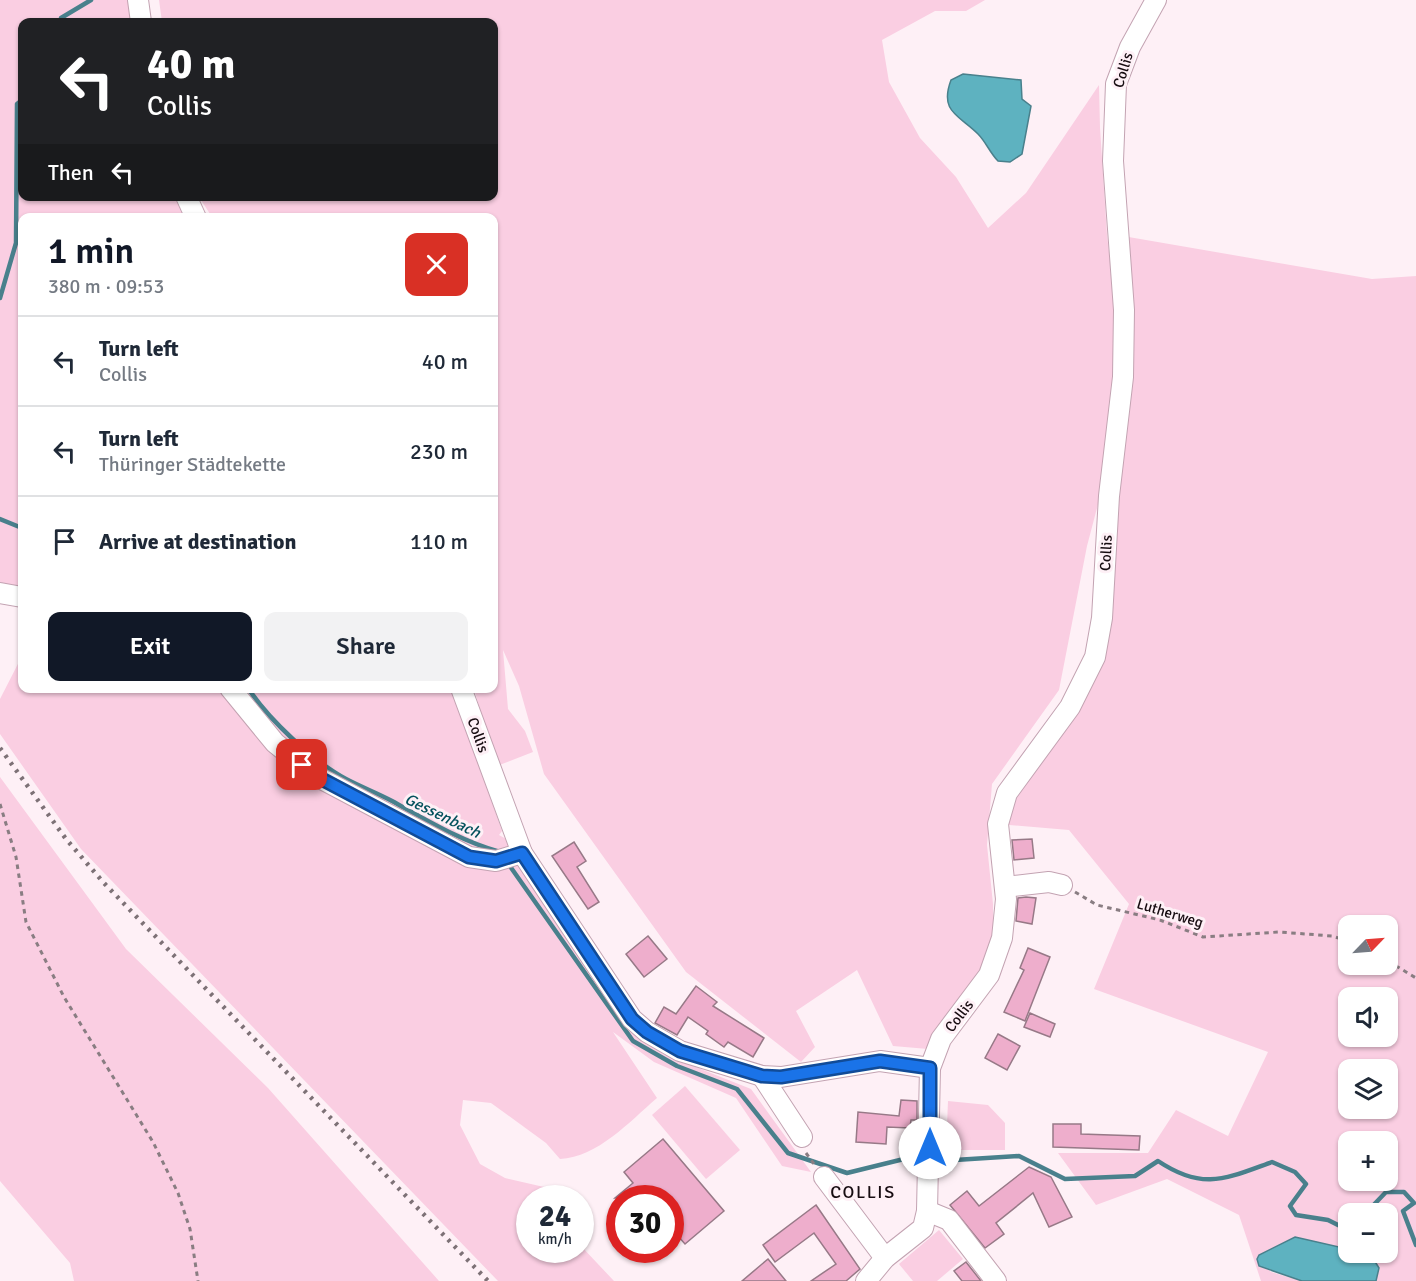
<!DOCTYPE html>
<meta charset="utf-8">
<style>
:root{--surface:#fff;--page:#f2f2f3;--text:#1f2937;--muted:#747a83;--line:#e0e1e3;--accent:#111827}
body{margin:0;font-family:Signika,sans-serif;background:var(--page);color:var(--text);height:100vh;display:flex;flex-direction:column;font-size:22px;white-space:nowrap}
*{box-sizing:border-box;margin:0}
p{font-size:20px;color:var(--muted)}
.icon{flex:none;width:33px;height:33px;fill:none;stroke:currentColor;stroke-width:2;stroke-linecap:round;stroke-linejoin:round}
.map{position:relative;flex:1;overflow:hidden}
.drawer{position:absolute;left:18px;top:213px;width:480px;height:480px;display:flex;flex-direction:column;background:var(--surface);border-radius:12px;box-shadow:0 2px 4px #0004}
.drawer>*{flex:none}
.banner{position:absolute;left:18px;top:18px;width:480px;height:183px;border-radius:12px;box-shadow:0 2px 4px #0004;background:#202124;color:#fff;overflow:hidden}
.needle{width:39px;rotate:65deg}
.controls{position:absolute;left:1338px;top:915px;display:grid;gap:12px}
.controls a{display:grid;place-items:center;width:60px;height:60px;border-radius:12px;background:var(--surface);box-shadow:0 2px 4px #0004;font-size:30px}
.speed{position:absolute;left:516px;top:1185px;display:flex;gap:12px;font-size:30px;font-weight:700;text-align:center}
.speed>*{display:grid;place-content:center;width:78px;height:78px;border-radius:50%;background:var(--surface);box-shadow:0 2px 4px #0004;line-height:1}
.speed small{font-size:15px;font-weight:400}
.speed .limit{border:9px solid #d22;background:#fff;color:#111}
.pin{position:absolute;display:grid;place-items:center;width:51px;height:51px;color:#fff;margin:-26px;border-radius:12px;box-shadow:0 3px 9px #0006}
.me{position:absolute;width:66px;margin:-33px;rotate:0deg;stroke-linejoin:round;filter:drop-shadow(0 0 4px #0008)}
.turn{display:flex;align-items:center;gap:21px;height:126px;padding:0 30px;font-size:27px}
.turn .icon{width:78px;height:78px;stroke-width:2.5}
.turn b{display:block;font-size:42px;line-height:51px}
.then{display:flex;align-items:center;height:57px;padding:0 30px;background:#0003;gap:12px;font-size:22px}
.round{display:grid;place-items:center;flex:none;width:63px;height:63px;border-radius:12px;background:var(--page)}
.summary{display:flex;align-items:center;justify-content:space-between;height:102px;padding:0 30px}
h1{font-size:36px;font-weight:600;line-height:45px;color:var(--accent)}
.cta{display:flex;gap:12px;margin-top:auto;padding:12px 30px}
.cta a{flex:1;height:69px;border-radius:12px;background:var(--accent);color:#fff;font-size:24px;font-weight:600;line-height:69px;text-align:center}
.cta a+a{background:var(--page);color:var(--text)}
ul{padding:0;list-style:none}
li{display:flex;align-items:center;gap:18px;height:90px;padding:0 30px;border-top:2px solid var(--line)}
li div{flex:1}
li b{display:block;font-size:22px}
li em{font-style:normal}
.map>svg:first-child{display:block}
.green{fill:#facee2;fill-rule:evenodd}
.water{fill:#5eb2c0;stroke:#49808c;stroke-width:1.5}
.lines{fill:none;stroke-linecap:round;stroke-linejoin:round}
.stream{stroke:#49808c;stroke-width:4.5}
.building{fill:#eeaecc;stroke:#977987;stroke-width:1.5}
.minor-casing{stroke:#c3a3b2;stroke-width:22}
.path{stroke:#897d82;stroke-width:3;stroke-dasharray:4.5 4.5;stroke-linecap:butt}
.minor{stroke:#fff;stroke-width:20}
.rail{stroke:#7d7176;stroke-width:4.5;stroke-dasharray:3 6;stroke-linecap:butt}
.route-casing{stroke:#114b97;stroke-width:15}
.route{stroke:#1a73e8;stroke-width:10}
.labels{text-anchor:middle;stroke-width:6;stroke-linejoin:round;paint-order:stroke}
.street-label{font-size:15px;fill:#170c11;stroke:#fef0f6}
.water-label{font-size:16px;font-style:italic;fill:#03515c;stroke:#fef0f6}
.quarter-label{font-size:18px;letter-spacing:1.5px;fill:#170c11;stroke:#fef0f6}
</style>
<div class="map">
<svg width="1416" height="1281" viewBox="0 0 1416 1281">
<rect width="100%" height="100%" fill="#fef0f6"/>
<g class="green">
<path d="M0,0H135L138,22H22V196L175,197L184,217L22,218V593L0,588Z"/>
<path d="M159,0H985L966,11H935L882,40L889,82L920,138L956,177L988,228L1026,193L1099,85L1100,128L1107,235L1116,311L1114,379L1102,489L1087,546L1059,690L992,784L987,845L993,904V940L983,973L928,1049L893,1046L857,970L796,1011L815,1047L801,1062L686,972L544,774L519,686L503,650L508,709L525,731L533,752L497,766L474,689L494,688V218L212,217L199,197L494,196V22H162Z"/>
<path d="M1117,235L1372,279L1416,276V1281H1376L1379,1268L1371,1255L1361,1253L1388,1252V1214H1348V1249L1295,1237L1259,1255L1271,1272L1302,1281H1261L1239,1215L1167,1179L1096,1205L1058,1153H1148L1176,1110L1228,1136L1268,1052L1094,989L1129,904L1069,830L998,824L1095,657L1123,377ZM1348,926H1388V964H1348ZM1348,998H1388V1036H1348ZM1348,1070H1388V1108H1348ZM1348,1142H1388V1180H1348Z"/>
<path d="M22,656V688L224,689L273,747L461,859L516,862L627,1025L663,1054L751,1089L811,1172L782,1166L736,1098L654,1062L613,1032L657,1098C629,1122 598,1157 560,1159L546,1143L491,1103L463,1100L460,1125L480,1164L505,1178L544,1187L557,1198H530V1250H580L581,1246L614,1281H498L81,849L0,734V699Z"/>
<path d="M235,689H453L502,831L499,835L508,840V850L492,853L473,851L309,766Z"/>
<path d="M0,777L126,949L268,1088L439,1281H74L70,1263L0,1181Z"/>
<path d="M685,1086L740,1150L706,1179L652,1115Z"/>
<path d="M948,1101L988,1105L1005,1123V1150H946Z"/>
<path d="M939,1230L963,1259L937,1281H913L899,1264Z"/>
</g>
<g class="water">
<path d="M963,74L1021,80L1022,99L1031,106L1022,154L1010,162L998,161C990,153 986,142 978,134C959,115 939,112 951,80Z"/>
<path d="M1295,1237L1348,1249V1252L1371,1255L1379,1268L1376,1281H1302L1259,1266L1257,1259L1259,1255Z"/>
</g>
<g class="lines">
<g class="stream">
<path d="M60,22L61,18L91,0"/>
<path d="M0,298L16,243L17,104L22,100"/>
<path d="M0,519L22,528"/>
<path d="M248,688C268,719 314,762 346,779C361,787 377,793 392,801C428,821 461,841 500,852"/>
<path d="M507,862L633,1041L677,1066L737,1089L788,1153L847,1173L912,1157L922,1158"/>
<path d="M933,1159L955,1160L1019,1156L1065,1179L1135,1176L1158,1161C1203,1191 1225,1179 1272,1162L1295,1172L1306,1184L1290,1206L1296,1215L1328,1220L1348,1230"/>
<path d="M1365,1214L1386,1192H1404L1414,1203L1403,1211L1416,1245"/>
</g>
</g>
<g class="building">
<path d="M1032,839L1034,858L1014,860L1012,840Z"/>
<path d="M574,842L586,861L577,867L599,902L588,909L552,856Z"/>
<path d="M1026,897L1036,898L1032,924L1016,921L1018,898Z"/>
<path d="M648,936L667,959L644,977L626,954Z"/>
<path d="M1028,948L1050,957L1025,1021L1004,1012L1024,970L1020,968Z"/>
<path d="M696,986L717,1002L713,1006L764,1038L753,1057L728,1042L724,1047L706,1034L708,1031L688,1017L677,1035L655,1023L664,1007L676,1014Z"/>
<path d="M1030,1013L1055,1024L1050,1037L1024,1027Z"/>
<path d="M998,1034L1020,1046L1007,1070L985,1058Z"/>
<path d="M901,1100L917,1101V1120H911L910,1128L887,1127L886,1144L856,1142L858,1112L899,1116Z"/>
<path d="M1053,1124H1081V1134L1140,1136L1139,1150L1053,1147Z"/>
<path d="M663,1139L724,1211L685,1244L670,1227V1198H615L633,1183L624,1172Z"/>
<path d="M1029,1167L1051,1177L1072,1217L1049,1227L1033,1193L996,1223L1004,1234L985,1248L950,1205L967,1191L979,1206Z"/>
<path d="M816,1205L860,1269L846,1281H811L836,1264L814,1233L775,1262L763,1245Z"/>
<path d="M768,1259L786,1281H742Z"/>
<path d="M966,1262L981,1281H962L954,1271Z"/>
</g>
<g class="lines">
<g class="minor-casing">
<g id="minor">
<path d="M138,0L141,22"/>
<path d="M186,196L196,218"/>
<path d="M0,593L22,597"/>
<path d="M230,688L275,743L316,776L469,857L496,861L522,853"/>
<path d="M461,688L522,853L632,1019L647,1032L680,1051L762,1076L781,1077L880,1061L930,1068"/>
<path d="M1005,887L1049,882L1062,885"/>
<path d="M762,1076L802,1137"/>
<path d="M824,1177L885,1258"/>
<path d="M927,1211L949,1220L996,1281"/>
<path d="M866,1281L885,1258L923,1228L927,1211L930,1068L941,1039L989,975L1002,938L1006,899L998,824L1007,793L1070,707L1095,657L1102,618L1109,496L1123,377L1124,310L1113,161L1116,84L1130,47L1156,0"/>
</g>
</g>
<g class="path">
<path d="M0,804L16,857L26,922L64,997L153,1142L178,1193L190,1229L198,1281"/>
<path d="M1075,892L1097,905L1160,920L1203,937L1279,932L1332,936L1348,941"/>
<path d="M1388,961L1416,978"/>
<path d="M806,1153L814,1164"/>
</g>
<use href="#minor" class="minor"/>
<path class="rail" d="M0,748L66,839L103,882L488,1281"/>
</g>
<g class="lines">
<g class="route-casing">
<path id="route" d="M302,765L316,776L469,857L496,861L522,853L632,1019L647,1032L680,1051L762,1076L781,1077L880,1061L930,1068V1148"/>
</g>
<use href="#route" class="route"/>
</g>
<g class="labels">
<g class="street-label">
<text transform="translate(1123 70) rotate(-73)" y="5">Collis</text>
<text transform="translate(1106 553) rotate(-87)" y="5">Collis</text>
<text transform="translate(478 735) rotate(70)" y="5">Collis</text>
<text transform="translate(1170 913) rotate(17)" y="5">Lutherweg</text>
<text transform="translate(959 1016) rotate(-52)" y="5">Collis</text>
</g>
<g class="water-label">
<text transform="translate(443 815) rotate(26)" y="6">Gessenbach</text>
</g>
<g class="quarter-label">
<text x="863" y="1198">COLLIS</text>
</g>
</g>
</svg>
<div class="controls">
<a><svg class="needle" viewBox="-14 -14 28 28"><path d="M0-13l5 13h-10z" fill="#e53935"/><path d="M0 13l5-13h-10z" fill="#747a83"/></svg></a>
<a><svg class="icon" aria-label="sound" viewBox="0 0 24 24"><path d="M4 9h4l5-4v14l-5-4H4zM17 9q2 3 0 6"/></svg></a>
<a><svg class="icon" aria-label="layers" viewBox="0 0 24 24"><path d="M12 4l9 5-9 5-9-5zM3 14l9 5 9-5"/></svg></a>
<a>+</a>
<a>−</a>
</div>
<div class="speed"><div>24<small>km/h</small></div><div class="limit">30</div></div>
<div class="pin" style="left:302px;top:765px;background:#d93025"><svg class="icon" aria-label="arrive" viewBox="0 0 24 24"><path d="M6 21V4h12l-3 4 3 4H6"/></svg></div>
<svg class="me" style="left:930px;top:1148px" viewBox="-20 -20 40 40"><circle r="19" fill="#fff"/><path d="M0-13L10 11 0 6-10 11z" fill="#1a73e8"/></svg>
<div class="banner">
<div class="turn"><svg class="icon" aria-label="left" viewBox="0 0 24 24"><path d="M17 20v-9H6M10 6l-5 5 5 5"/></svg><div><b>40 m</b>Collis</div></div>
<div class="then">Then<svg class="icon" aria-label="left" viewBox="0 0 24 24"><path d="M17 20v-9H6M10 6l-5 5 5 5"/></svg></div>
</div>
<section class="drawer">
<div class="summary"><div><h1>1 min</h1><p>380 m · 09:53</p></div><a class="round" style="background:#d93025;color:#fff"><svg class="icon" aria-label="close" viewBox="0 0 24 24"><path d="M6 6l12 12M18 6L6 18"/></svg></a></div>
<ul>
<li><svg class="icon" aria-label="left" viewBox="0 0 24 24"><path d="M17 20v-9H6M10 6l-5 5 5 5"/></svg><div><b>Turn left</b><p>Collis</p></div><em>40 m</em></li>
<li><svg class="icon" aria-label="left" viewBox="0 0 24 24"><path d="M17 20v-9H6M10 6l-5 5 5 5"/></svg><div><b>Turn left</b><p>Thüringer Städtekette</p></div><em>230 m</em></li>
<li><svg class="icon" aria-label="arrive" viewBox="0 0 24 24"><path d="M6 21V4h12l-3 4 3 4H6"/></svg><div><b>Arrive at destination</b></div><em>110 m</em></li>
</ul>
<div class="cta"><a>Exit</a><a>Share</a></div>
</section>
</div>
